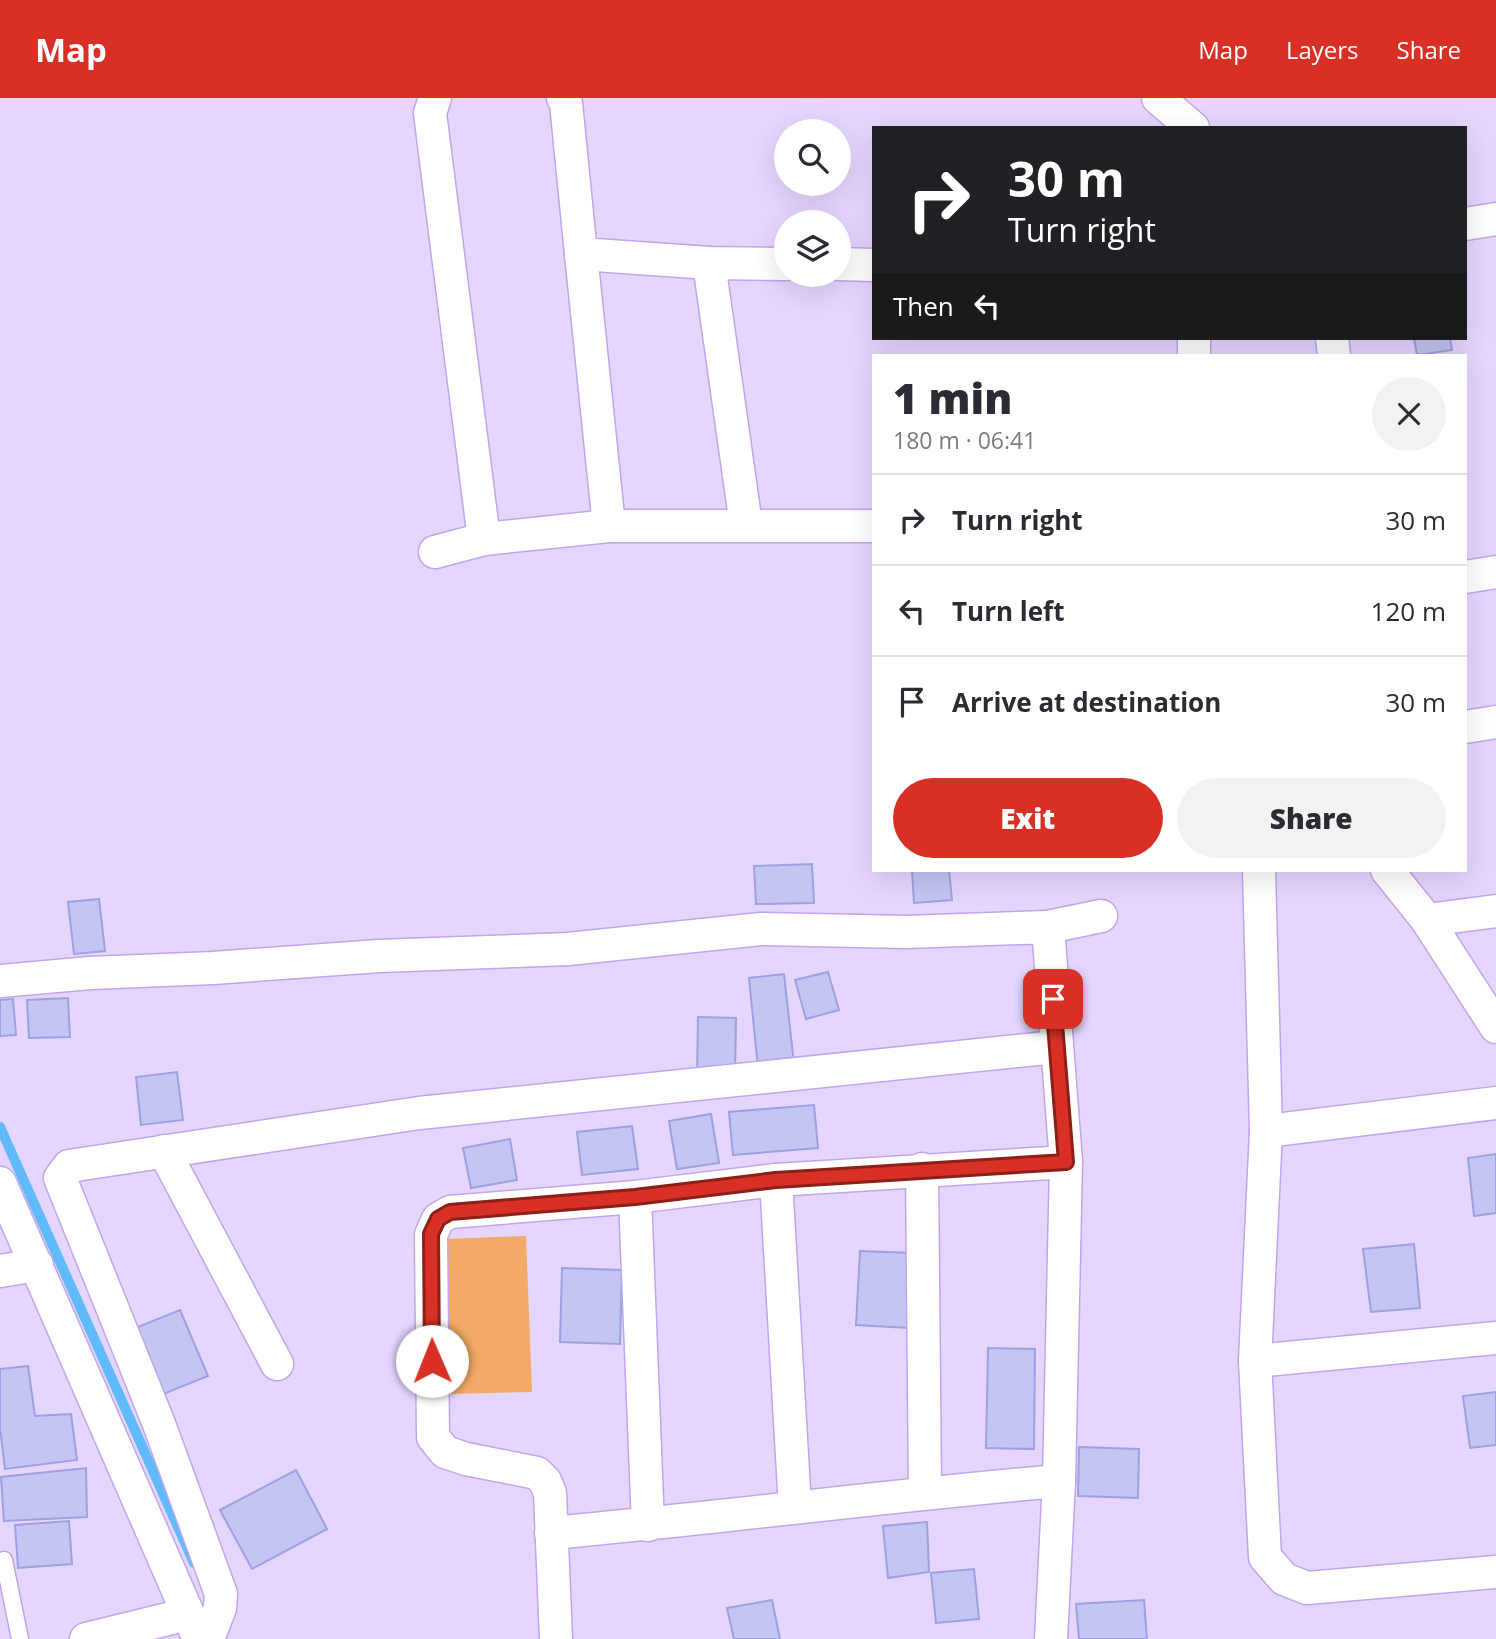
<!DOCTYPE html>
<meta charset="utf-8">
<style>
:root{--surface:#fff;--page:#f2f2f3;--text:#2b2b33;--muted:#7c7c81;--line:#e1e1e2;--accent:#d93025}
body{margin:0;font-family:"Open Sans",sans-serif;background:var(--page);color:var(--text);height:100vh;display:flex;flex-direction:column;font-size:26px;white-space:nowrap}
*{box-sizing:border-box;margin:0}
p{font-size:23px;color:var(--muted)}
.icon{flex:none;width:38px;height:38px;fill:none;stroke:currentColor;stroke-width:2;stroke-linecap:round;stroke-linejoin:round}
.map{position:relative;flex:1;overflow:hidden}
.drawer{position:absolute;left:872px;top:256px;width:595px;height:518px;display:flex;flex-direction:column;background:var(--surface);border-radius:0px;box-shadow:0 7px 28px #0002}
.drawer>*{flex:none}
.guide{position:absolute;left:872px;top:28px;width:595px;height:214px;border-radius:0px;box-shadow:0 7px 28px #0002;background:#202124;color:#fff;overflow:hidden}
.buttons{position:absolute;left:774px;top:21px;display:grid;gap:14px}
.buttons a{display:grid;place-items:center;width:77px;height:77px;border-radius:50%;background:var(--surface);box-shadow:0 7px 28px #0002;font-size:35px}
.pin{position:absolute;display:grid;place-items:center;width:60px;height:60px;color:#fff;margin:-30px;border-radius:14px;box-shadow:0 4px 10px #0006}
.me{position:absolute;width:77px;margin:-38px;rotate:359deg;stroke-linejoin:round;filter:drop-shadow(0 0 5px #0008)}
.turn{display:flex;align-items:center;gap:24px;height:147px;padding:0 21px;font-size:32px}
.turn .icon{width:91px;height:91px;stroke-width:2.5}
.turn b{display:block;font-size:49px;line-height:60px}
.then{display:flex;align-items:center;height:66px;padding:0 21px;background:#0003;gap:14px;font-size:26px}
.round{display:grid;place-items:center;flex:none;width:74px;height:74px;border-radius:37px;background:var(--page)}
.overview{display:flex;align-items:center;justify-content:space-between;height:119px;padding:0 21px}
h1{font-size:42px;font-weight:800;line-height:52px}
.button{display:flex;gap:14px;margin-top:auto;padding:14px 21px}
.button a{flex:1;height:80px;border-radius:42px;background:var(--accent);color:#fff;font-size:28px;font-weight:800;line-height:80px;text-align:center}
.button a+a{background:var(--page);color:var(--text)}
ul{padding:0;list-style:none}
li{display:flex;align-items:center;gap:21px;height:91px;padding:0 21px;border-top:2px solid var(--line)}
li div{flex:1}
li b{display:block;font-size:26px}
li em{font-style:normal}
header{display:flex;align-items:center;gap:42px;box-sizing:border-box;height:98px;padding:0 35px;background:var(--accent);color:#fff}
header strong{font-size:33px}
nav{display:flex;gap:38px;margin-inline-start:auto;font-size:24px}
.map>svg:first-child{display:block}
.green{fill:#f3aa66}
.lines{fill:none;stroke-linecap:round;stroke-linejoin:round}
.stream{stroke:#60bafc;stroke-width:10}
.building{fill:#c3c5f3;stroke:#9ea0e3;stroke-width:2}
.lane-casing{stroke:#c1a6e9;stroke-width:19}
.street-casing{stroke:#c1a6e9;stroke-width:35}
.lane{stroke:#fff;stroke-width:16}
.street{stroke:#fff;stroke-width:32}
.route-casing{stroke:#8d1f18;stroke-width:18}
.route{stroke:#d93025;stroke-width:12}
</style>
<header>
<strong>Map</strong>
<nav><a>Map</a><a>Layers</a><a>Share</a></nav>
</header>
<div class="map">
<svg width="1496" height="1541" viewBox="0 0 1496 1541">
<rect width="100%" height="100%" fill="#e5d6ff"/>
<path class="green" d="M526,1138L532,1294L451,1296L445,1141Z"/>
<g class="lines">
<path class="stream" d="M0,1029L194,1465"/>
</g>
<g class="building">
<path d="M1414,240H1450L1452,252L1417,257Z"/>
<path d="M812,766L814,805L756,806L754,768Z"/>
<path d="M912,772H949L952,802L914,805Z"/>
<path d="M99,801L105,853L74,856L68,804Z"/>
<path d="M828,874L839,912L806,921L795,882Z"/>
<path d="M784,876L794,966L758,970L749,880Z"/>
<path d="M68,900L70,939L29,940L27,902Z"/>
<path d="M13,901L16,937L0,938V902Z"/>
<path d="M698,919L736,920L735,979L697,978Z"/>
<path d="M177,974L183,1022L141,1027L136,979Z"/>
<path d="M814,1007L818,1050L733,1057L729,1014Z"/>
<path d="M711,1016L719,1065L677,1071L669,1023Z"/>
<path d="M632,1028L638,1071L582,1077L577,1034Z"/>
<path d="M510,1041L517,1082L471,1090L463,1050Z"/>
<path d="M1496,1056V1115L1474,1118L1468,1060Z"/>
<path d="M1414,1146L1420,1210L1371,1214L1363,1151Z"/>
<path d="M860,1153L911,1155L908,1230L856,1227Z"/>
<path d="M562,1170L622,1172L620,1246L560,1244Z"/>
<path d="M180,1212L208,1278L156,1299L128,1233Z"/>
<path d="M988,1250L1035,1251L1034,1351L986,1350Z"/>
<path d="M28,1268L35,1318L71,1316L77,1362L5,1371L0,1330V1271Z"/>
<path d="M1496,1294V1347L1470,1350L1463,1298Z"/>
<path d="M1079,1349L1139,1351L1138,1400L1078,1398Z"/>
<path d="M86,1370L87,1419L4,1423L1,1379Z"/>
<path d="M296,1372L327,1431L252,1471L220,1412Z"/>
<path d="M69,1423L72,1466L18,1470L15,1427Z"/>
<path d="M927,1424L929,1474L888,1480L883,1428Z"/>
<path d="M974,1471L979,1521L936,1525L931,1475Z"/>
<path d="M772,1502L780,1541H734L727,1510Z"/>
<path d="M1144,1502L1147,1541H1079L1076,1506Z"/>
</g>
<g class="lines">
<g class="lane-casing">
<path id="lane" d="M4,1462L20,1541"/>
</g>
<g class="street-casing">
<g id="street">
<path d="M435,0L430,15L484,441"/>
<path d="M563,0L566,5L581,156L709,165L786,166"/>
<path d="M1158,0L1193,30"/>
<path d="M1465,126L1496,121"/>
<path d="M581,156L609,428"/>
<path d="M709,165L746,427"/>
<path d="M838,166L873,167"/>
<path d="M1194,240V257"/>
<path d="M1332,240L1334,257"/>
<path d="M435,454L484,441L609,428H873"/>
<path d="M1465,479L1496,474"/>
<path d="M1465,629L1496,624"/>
<path d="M1259,772L1266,1033L1255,1263L1265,1459L1284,1481L1307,1490L1496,1474"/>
<path d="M1387,772L1427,822L1496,929"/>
<path d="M1427,822L1496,813"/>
<path d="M1048,829L1101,818"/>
<path d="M0,883L90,875L213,870L379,858L568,851L761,831L906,834L1048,829L1066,1064L1059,1383L1051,1541"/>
<path d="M1266,1033L1496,1005"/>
<path d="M164,1053L277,1266"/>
<path d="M922,1071L925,1394"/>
<path d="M776,1082L795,1409"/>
<path d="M0,1085L199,1541"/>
<path d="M635,1099L648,1427"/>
<path d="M0,1173L37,1167"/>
<path d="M1255,1263L1496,1240"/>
<path d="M551,1435C721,1420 890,1397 1059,1383"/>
<path d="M86,1541L188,1516"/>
<path d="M208,1541L220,1510L221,1496L159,1326L60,1080L69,1068L419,1015L1056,949"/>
<path d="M556,1541L550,1395L545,1383L537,1375L466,1361L445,1354L433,1339L431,1137L438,1121L450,1114L635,1099L776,1082L1066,1064"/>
</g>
</g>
<use href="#lane" class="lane"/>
<use href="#street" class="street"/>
</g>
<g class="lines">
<g class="route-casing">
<path id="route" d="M432,1263L431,1136L438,1121L450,1114L635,1099L776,1082L1066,1064L1053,901"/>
</g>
<use href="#route" class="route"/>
</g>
</svg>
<div class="buttons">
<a><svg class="icon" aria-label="search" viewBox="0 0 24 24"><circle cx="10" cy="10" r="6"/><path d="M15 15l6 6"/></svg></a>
<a><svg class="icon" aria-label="layers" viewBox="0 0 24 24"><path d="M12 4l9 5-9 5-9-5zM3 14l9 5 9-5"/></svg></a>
</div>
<div class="pin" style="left:1053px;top:901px;background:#d93025"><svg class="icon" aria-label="arrive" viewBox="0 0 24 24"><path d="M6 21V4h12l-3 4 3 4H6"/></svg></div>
<svg class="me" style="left:432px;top:1263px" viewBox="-20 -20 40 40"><circle r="19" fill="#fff"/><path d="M0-13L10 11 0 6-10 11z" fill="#d93025"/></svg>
<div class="guide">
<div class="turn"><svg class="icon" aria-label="right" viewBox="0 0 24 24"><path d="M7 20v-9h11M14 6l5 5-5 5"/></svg><div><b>30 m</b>Turn right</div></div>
<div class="then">Then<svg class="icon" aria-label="left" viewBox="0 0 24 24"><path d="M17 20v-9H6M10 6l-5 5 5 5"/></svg></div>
</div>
<section class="drawer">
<div class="overview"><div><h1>1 min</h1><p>180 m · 06:41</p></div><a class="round"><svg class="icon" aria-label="close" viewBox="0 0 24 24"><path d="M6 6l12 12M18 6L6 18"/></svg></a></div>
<ul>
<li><svg class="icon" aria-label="right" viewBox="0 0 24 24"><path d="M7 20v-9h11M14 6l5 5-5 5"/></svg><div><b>Turn right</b></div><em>30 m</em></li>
<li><svg class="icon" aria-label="left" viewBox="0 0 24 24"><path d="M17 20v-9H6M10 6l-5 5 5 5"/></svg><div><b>Turn left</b></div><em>120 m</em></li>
<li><svg class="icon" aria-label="arrive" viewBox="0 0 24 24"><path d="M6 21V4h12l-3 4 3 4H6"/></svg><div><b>Arrive at destination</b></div><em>30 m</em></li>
</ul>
<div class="button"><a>Exit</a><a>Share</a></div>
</section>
</div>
